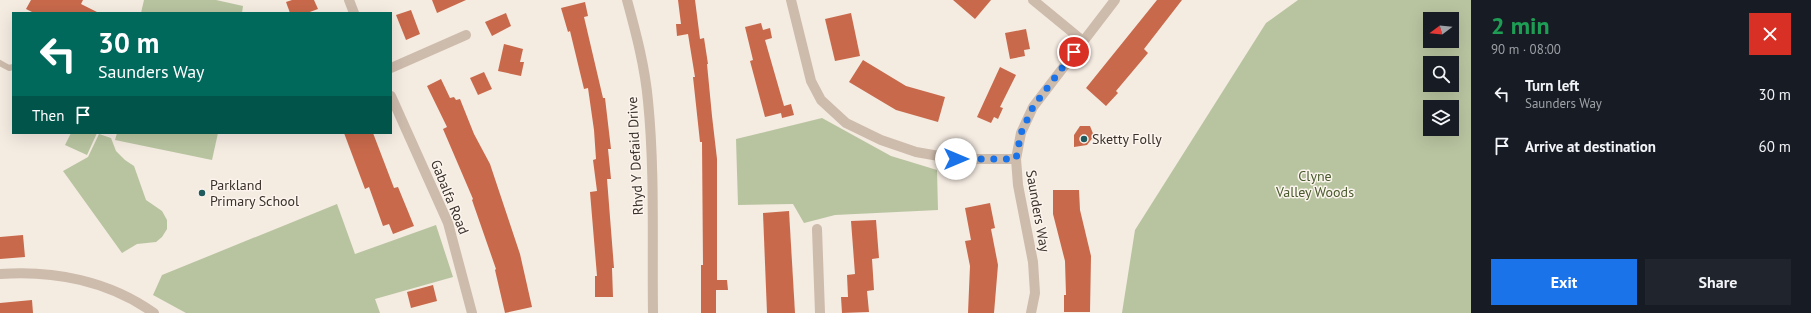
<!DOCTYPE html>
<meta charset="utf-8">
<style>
:root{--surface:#171b24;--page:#20242c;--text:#f1f3f6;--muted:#9ea1a6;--accent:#1a73e8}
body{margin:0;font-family:"PT Sans",sans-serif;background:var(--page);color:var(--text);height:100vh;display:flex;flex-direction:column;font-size:15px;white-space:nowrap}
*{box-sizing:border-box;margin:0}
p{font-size:13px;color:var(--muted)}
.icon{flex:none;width:22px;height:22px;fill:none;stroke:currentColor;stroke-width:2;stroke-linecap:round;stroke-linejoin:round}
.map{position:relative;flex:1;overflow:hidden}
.drawer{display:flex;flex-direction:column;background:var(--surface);width:340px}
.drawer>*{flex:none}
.hud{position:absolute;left:12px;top:12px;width:380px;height:122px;border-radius:0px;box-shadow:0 4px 16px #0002;background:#00695c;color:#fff;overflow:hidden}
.needle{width:26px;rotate:254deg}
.tools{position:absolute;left:1423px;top:12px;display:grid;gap:8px}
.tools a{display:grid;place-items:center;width:36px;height:36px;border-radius:0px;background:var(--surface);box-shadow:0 4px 16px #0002;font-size:20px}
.pin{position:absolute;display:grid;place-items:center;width:34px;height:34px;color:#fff;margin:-17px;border:2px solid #fff;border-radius:50%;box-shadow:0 1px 4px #0007}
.me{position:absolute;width:44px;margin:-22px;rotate:90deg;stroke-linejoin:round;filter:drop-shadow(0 0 3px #0008)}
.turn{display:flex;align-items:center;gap:14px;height:84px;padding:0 20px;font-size:18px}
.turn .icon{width:52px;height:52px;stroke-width:2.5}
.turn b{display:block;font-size:28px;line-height:34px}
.then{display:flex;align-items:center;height:38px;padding:0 20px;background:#0003;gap:8px;font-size:15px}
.round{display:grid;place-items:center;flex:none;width:42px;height:42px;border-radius:0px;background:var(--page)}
.overview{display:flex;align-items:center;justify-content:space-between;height:68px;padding:0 20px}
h1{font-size:24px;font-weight:700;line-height:30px;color:#1e9e55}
.button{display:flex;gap:8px;margin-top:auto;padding:8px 20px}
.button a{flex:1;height:46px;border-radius:0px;background:var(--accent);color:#fff;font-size:16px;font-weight:700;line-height:46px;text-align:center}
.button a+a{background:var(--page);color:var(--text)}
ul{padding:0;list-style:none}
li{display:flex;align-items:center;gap:12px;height:52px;padding:0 20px}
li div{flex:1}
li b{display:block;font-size:15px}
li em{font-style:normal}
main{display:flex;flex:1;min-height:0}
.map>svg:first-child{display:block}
.green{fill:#b8c4a0;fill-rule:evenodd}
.building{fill:#c8694b}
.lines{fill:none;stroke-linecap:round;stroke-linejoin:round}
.service{stroke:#cdbbac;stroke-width:6}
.minor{stroke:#cdbbac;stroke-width:10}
.route{stroke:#1a73e8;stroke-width:7;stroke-dasharray:0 12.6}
.poi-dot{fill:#1f5a5e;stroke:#fbf5ee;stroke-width:1.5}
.labels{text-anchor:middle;stroke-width:3;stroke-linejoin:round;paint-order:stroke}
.poi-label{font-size:14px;fill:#3b302b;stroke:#fbf5ee;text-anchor:start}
.street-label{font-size:14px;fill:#3b302b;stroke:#fbf5ee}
.park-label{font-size:14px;fill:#4a5a2e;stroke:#fbf5ee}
</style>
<main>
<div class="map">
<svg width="1471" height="313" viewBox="0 0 1471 313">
<rect width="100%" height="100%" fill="#f4ebe1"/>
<g class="green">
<path d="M144,0H216L243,6L242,13H141Z"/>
<path d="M1298,0H1471V313H1122L1135,230L1266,23ZM1430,19H1452V41H1430ZM1430,63H1452V85H1430ZM1430,107H1452V129H1430Z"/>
<path d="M822,118L891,156L937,170L938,210L835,215L804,223L793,204L738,205L736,139Z"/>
<path d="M71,133H97L87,155L65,145Z"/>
<path d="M117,133H218L212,160L115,140Z"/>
<path d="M99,134L111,138L116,151L125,160L134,166L146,200L162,211L167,220V229L162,237L156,242L137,244L122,253L63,171L88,157Z"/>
<path d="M337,204L355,254L436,225L453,277L375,299L380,313H186L153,295L162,275Z"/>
</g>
<g class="building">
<path d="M31,0H83L81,4L99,13H34L26,9Z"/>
<path d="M292,0H314L318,9L307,13H290L286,2Z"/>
<path d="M432,0H466L437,13Z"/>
<path d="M678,0H695L700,39L704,38L708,64H707L712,116L717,159V280H727L728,290H716V313H701V265H703L702,142H700L693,77H695L688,34L677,36L676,24H681Z"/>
<path d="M953,0H991L975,19Z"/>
<path d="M1157,0H1182L1144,49L1148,53L1116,91L1118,93L1106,106L1086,88Z"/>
<path d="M585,2L588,16L584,17L603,98H605L611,149H608L611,179H607L614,268H612L613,297H595V276H597L590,192L597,191L593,160L596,159L594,130L588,88L584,89L570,31L568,32L561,8Z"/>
<path d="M411,10L420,34L406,40L396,15Z"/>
<path d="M506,13L511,26L492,36L485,22Z"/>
<path d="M851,13L860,56L835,61L825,19Z"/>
<path d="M761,23L763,30L770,28L772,38L765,40L784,106L791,104L794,115L782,118L781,113L765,117L750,61L753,60L745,27Z"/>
<path d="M1026,29L1030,49L1024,50L1025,56L1010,59L1005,33Z"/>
<path d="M504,44L523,49L520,62H524L521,76L498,71Z"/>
<path d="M863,60L906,86L945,97L938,122L896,110L849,82Z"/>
<path d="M1000,67L1016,75L1000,107L1003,108L998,119L994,117L991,123L977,117Z"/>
<path d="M484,72L492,89L478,95L470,78Z"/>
<path d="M441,79L450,98L454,97L456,100L460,99L474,134L490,164L520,254L532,307L505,313L495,270L496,269L472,200L473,199L443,129L447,127L427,86Z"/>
<path d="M1080,126H1090L1094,136L1087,145L1074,147V135Z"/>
<path d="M344,133H373L394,188L398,187L414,226L393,234L389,224L383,226L369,187L365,189Z"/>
<path d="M1053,190H1079L1080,210L1091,256L1090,312H1064V295H1066L1065,261L1053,214Z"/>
<path d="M990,203L995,228L991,229L998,265L994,313H968L970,266L965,241L971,240L965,208Z"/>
<path d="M789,211L795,313H767L763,213Z"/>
<path d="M876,220L879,258L872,259L874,290L867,291L869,312L842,313L841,297H848L847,275L855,274L851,221Z"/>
<path d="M23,235L25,257L0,259V237Z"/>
<path d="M433,285L437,301L411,308L407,292Z"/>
<path d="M32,300L33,313H0V303Z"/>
</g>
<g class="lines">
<path class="service" d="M0,63L9,68L13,67"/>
<g class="minor">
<path d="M349,0L354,13"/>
<path d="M627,0C636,33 645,67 648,101C655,171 652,243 653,313"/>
<path d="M791,0L811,81L821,100L846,123L881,140L916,152L956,159H1016"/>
<path d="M1033,0L1083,41"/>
<path d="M391,68L466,35"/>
<path d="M391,96L448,223L472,313"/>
<path d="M817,229L820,313"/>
<path d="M0,274C54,270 109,281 154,313"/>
<path d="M1031,313L1035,293L1033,262L1018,185L1016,159L1021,133L1033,107L1115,0"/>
</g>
</g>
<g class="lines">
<path class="route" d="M956,159H1016L1021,133L1033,107L1074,52"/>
</g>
<g class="poi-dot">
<circle cx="1084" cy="139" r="4"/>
<circle cx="202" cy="193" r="4"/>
</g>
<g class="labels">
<g class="poi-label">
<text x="1092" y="144">Sketty Folly</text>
<text x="210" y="190">Parkland<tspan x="210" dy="16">Primary School</tspan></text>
</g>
<g class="street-label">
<text transform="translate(635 156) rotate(-93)" y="5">Rhyd Y Defaid Drive</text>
<text transform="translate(450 197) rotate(68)" y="5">Gabalfa Road</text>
<text transform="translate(1038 211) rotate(80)" y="5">Saunders Way</text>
</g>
<g class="park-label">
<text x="1315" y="181">Clyne<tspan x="1315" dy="16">Valley Woods</tspan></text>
</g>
</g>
</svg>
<div class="tools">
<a><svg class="needle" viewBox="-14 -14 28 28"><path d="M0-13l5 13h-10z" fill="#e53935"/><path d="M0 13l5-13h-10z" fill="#9ea1a6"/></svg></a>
<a><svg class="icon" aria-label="search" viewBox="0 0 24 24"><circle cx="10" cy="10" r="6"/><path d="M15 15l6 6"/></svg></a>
<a><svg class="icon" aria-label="layers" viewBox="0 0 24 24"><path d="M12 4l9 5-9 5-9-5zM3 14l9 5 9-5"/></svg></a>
</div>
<div class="pin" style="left:1074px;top:52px;background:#d93025"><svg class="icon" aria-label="arrive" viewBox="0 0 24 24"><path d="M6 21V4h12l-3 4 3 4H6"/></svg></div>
<svg class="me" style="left:956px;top:159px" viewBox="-20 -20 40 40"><circle r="19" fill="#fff"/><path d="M0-13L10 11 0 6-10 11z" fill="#1a73e8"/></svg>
<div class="hud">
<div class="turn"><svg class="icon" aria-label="left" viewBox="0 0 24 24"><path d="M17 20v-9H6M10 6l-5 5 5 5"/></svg><div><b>30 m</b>Saunders Way</div></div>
<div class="then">Then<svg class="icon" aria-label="arrive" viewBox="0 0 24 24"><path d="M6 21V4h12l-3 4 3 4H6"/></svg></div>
</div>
</div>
<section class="drawer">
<div class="overview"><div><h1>2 min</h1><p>90 m · 08:00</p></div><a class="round" style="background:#d93025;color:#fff"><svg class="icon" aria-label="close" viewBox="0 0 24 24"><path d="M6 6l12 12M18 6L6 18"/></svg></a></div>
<ul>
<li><svg class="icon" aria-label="left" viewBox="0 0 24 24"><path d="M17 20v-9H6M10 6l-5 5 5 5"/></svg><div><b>Turn left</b><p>Saunders Way</p></div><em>30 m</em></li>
<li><svg class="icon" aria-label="arrive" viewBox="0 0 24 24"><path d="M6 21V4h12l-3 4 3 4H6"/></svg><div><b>Arrive at destination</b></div><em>60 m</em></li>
</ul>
<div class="button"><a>Exit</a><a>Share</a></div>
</section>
</main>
